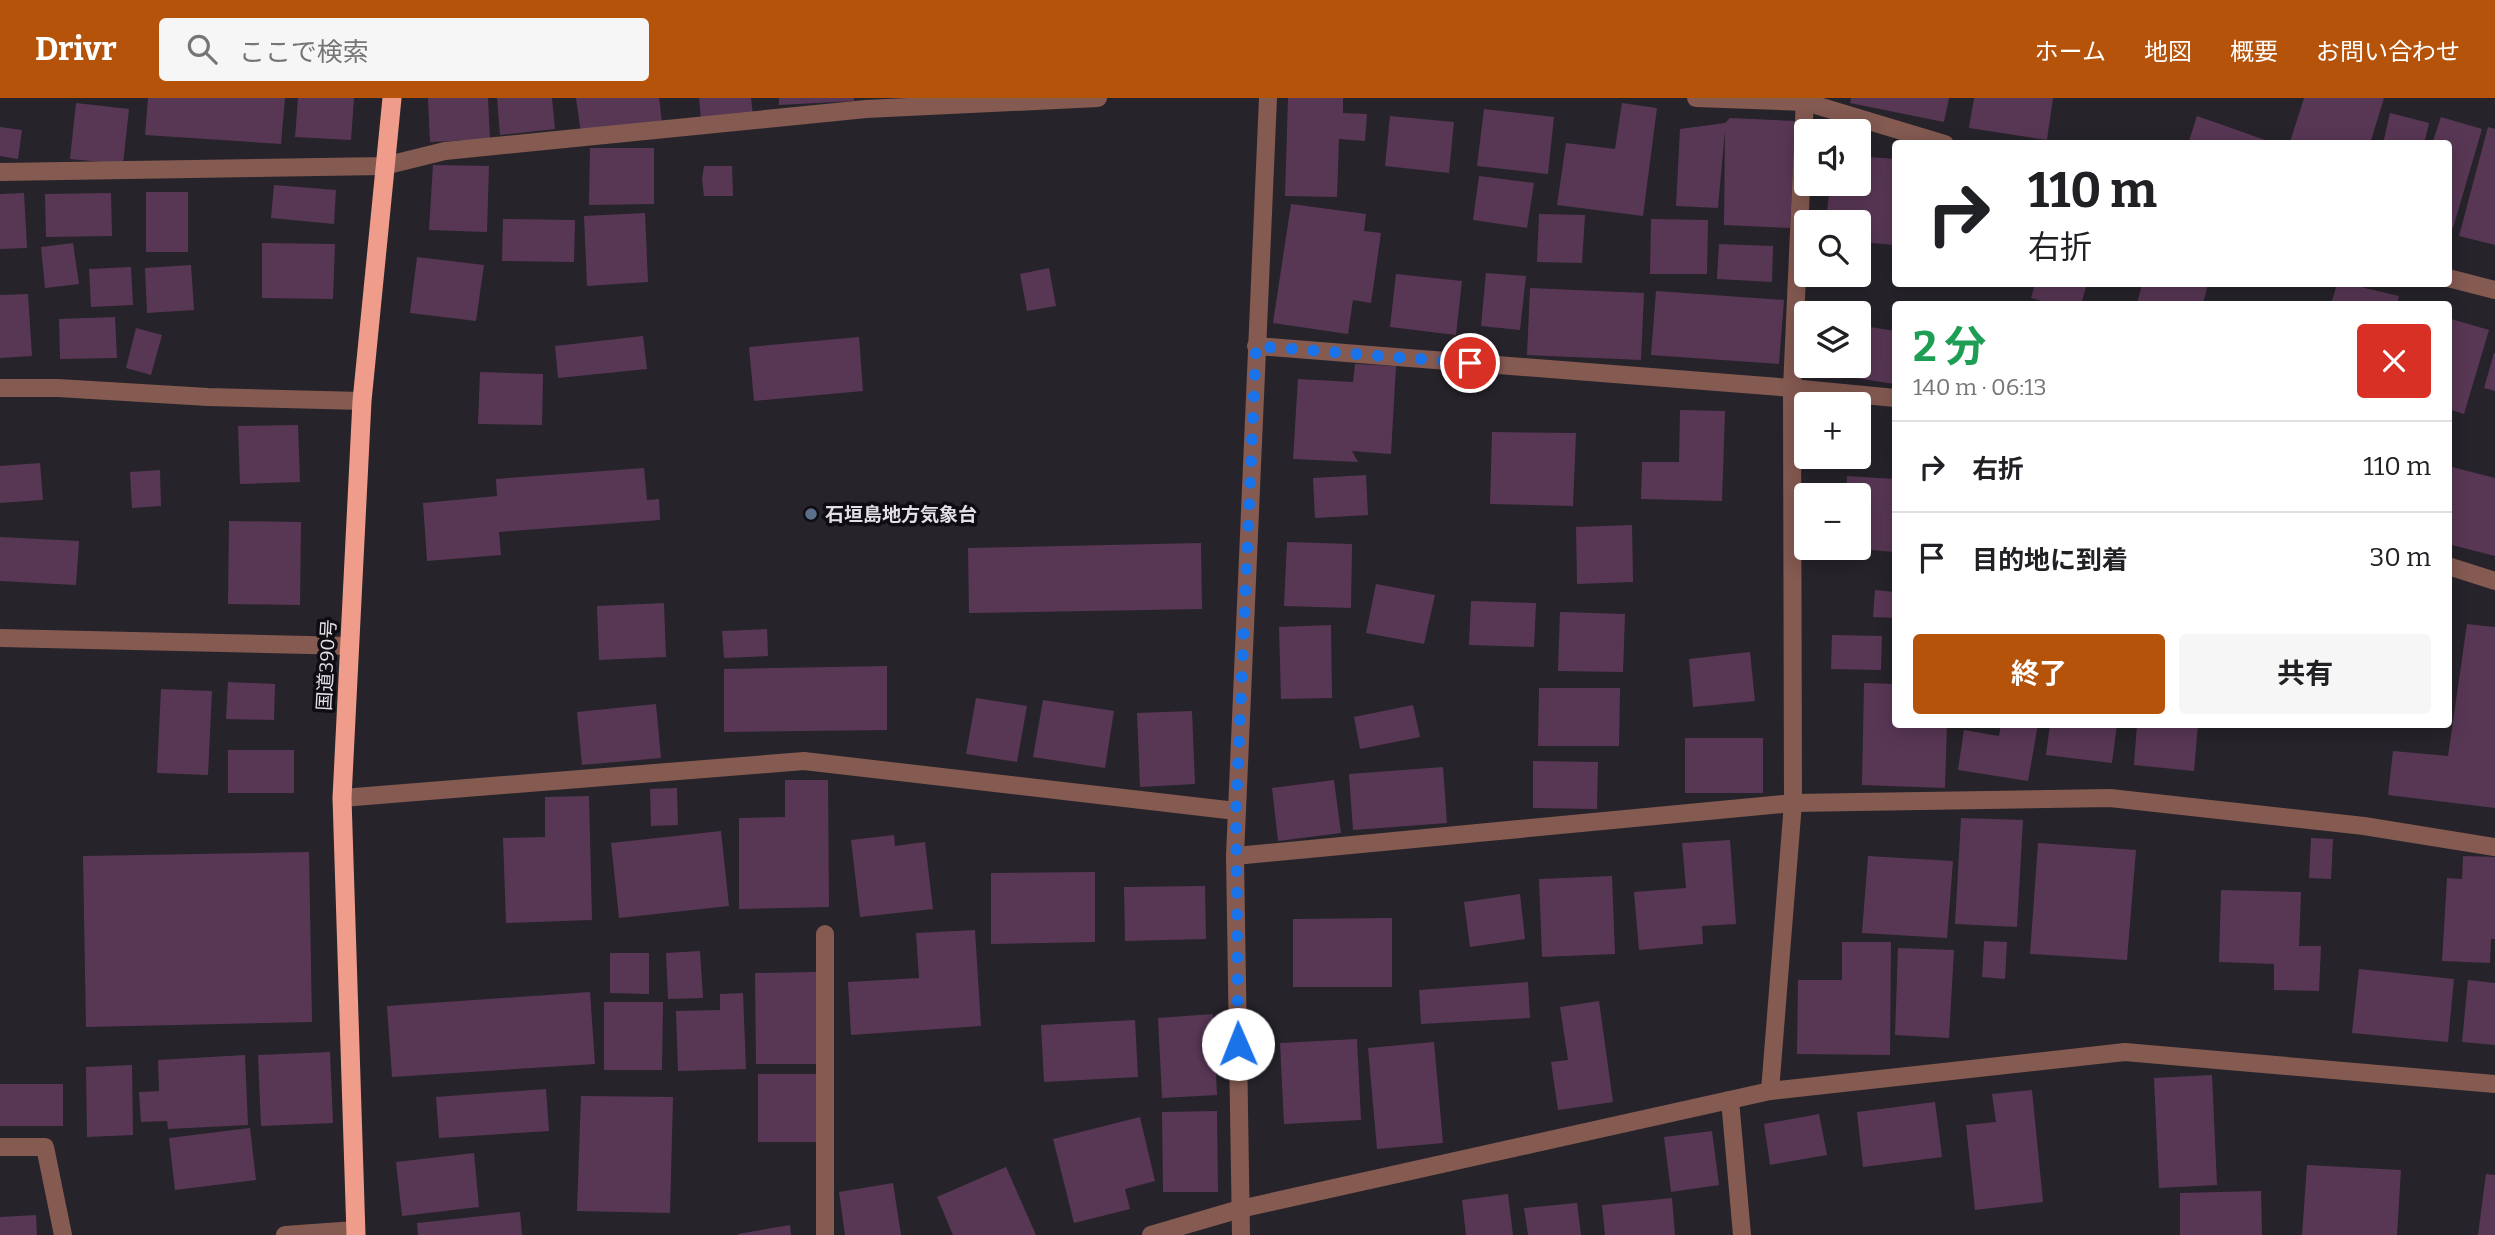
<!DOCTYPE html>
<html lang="ja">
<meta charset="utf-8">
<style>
:root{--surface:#fff;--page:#f6f6f6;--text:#202124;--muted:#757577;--line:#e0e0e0;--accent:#b45309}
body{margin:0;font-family:Bitter,"Noto Sans JP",serif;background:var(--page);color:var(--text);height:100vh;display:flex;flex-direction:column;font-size:26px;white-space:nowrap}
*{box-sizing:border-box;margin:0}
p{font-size:23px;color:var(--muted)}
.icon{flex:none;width:38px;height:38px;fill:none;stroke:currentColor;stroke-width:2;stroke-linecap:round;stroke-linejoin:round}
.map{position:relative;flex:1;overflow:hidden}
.details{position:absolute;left:1892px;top:203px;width:560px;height:427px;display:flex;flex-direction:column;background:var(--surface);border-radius:7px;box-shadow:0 4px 18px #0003}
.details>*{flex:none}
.top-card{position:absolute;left:1892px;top:42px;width:560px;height:147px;border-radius:7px;box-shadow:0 4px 18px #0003;background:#fff;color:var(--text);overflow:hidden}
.tools{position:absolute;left:1794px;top:21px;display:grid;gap:14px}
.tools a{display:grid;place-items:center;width:77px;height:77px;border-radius:7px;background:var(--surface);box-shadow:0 4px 18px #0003;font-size:35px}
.pin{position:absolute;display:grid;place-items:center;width:60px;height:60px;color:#fff;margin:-30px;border:4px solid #fff;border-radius:50%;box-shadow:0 2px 7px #0007}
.me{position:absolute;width:77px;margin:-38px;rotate:359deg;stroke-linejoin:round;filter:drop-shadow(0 0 5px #0008)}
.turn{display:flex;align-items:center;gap:24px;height:147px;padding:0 21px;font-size:32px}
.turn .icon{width:91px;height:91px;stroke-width:2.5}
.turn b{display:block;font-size:49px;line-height:60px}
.round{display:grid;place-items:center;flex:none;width:74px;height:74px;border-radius:7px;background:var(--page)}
.summary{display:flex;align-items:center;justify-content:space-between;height:119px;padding:0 21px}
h1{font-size:42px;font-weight:700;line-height:52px;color:#1e9e55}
.action{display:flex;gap:14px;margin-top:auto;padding:14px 21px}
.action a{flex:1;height:80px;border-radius:7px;background:var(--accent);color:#fff;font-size:28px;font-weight:700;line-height:80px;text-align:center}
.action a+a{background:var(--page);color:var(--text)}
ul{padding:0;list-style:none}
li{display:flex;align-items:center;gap:21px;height:91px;padding:0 21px;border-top:2px solid var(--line)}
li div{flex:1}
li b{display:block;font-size:26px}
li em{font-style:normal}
header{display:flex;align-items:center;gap:42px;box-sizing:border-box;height:98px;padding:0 35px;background:var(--accent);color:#fff}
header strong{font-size:33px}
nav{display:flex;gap:38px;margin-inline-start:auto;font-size:24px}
.search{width:490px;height:63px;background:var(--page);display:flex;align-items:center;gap:18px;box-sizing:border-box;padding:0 24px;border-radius:7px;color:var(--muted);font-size:26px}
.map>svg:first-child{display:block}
.building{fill:#583755}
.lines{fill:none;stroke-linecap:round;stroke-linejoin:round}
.service{stroke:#845a51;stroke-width:18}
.minor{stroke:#845a51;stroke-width:18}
.tertiary{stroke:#845a51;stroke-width:18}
.trunk{stroke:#f09c8a;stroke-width:19}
.route{stroke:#1a73e8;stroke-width:12;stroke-dasharray:0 21.6}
.service-dot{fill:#5c6f8a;stroke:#0f0d11;stroke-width:2.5}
.labels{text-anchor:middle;stroke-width:7;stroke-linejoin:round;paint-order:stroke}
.poi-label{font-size:19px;font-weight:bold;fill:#e2e0e5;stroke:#0f0d11;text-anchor:start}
.street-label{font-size:19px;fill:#e2e0e5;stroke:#0f0d11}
</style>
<header>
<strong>Drivr</strong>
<div class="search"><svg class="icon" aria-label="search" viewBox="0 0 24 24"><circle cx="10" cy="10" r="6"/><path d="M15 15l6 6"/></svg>ここで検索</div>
<nav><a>ホーム</a><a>地図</a><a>概要</a><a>お問い合わせ</a></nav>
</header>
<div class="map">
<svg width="2495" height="1137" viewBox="0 0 2495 1137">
<rect width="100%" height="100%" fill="#26232a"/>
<g class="building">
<path d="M148,0H285L281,46L145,37Z"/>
<path d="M298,0H354L351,42L295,39Z"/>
<path d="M428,0H488L490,41L430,44Z"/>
<path d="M497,0H552L555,31L500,37Z"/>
<path d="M576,0H659L662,24L581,35Z"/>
<path d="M699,0H751L753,17L701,21Z"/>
<path d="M779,0H854V3L779,7Z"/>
<path d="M1288,0H1343V15L1367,16L1365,43L1339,41L1337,99L1285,98Z"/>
<path d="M1851,0H1949L1944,24L1850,5Z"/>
<path d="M1974,0H2053L2047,42L1969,30Z"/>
<path d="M2304,0H2384L2370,46H2295L2290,44Z"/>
<path d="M76,5L129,11L123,66L70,61Z"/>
<path d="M1622,5L1657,10L1643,118L1557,107L1566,45L1615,51Z"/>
<path d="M1484,11L1554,19L1548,76L1477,68Z"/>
<path d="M2390,15L2429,25L2424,46H2383Z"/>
<path d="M1390,18L1454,24L1449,75L1385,68Z"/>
<path d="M2197,18L2268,43L2267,46H2188Z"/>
<path d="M2441,19L2482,31L2453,130L2448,128V46H2432Z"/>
<path d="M1730,20L1795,23L1790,130L1724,127L1725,32L1718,110L1676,108L1680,31L1725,25Z"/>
<path d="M0,29L22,32L18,61L0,58Z"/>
<path d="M2488,29L2495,31V147L2459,138Z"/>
<path d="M590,50H654V106L589,107Z"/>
<path d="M1858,58L1895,61V147L1858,144V124H1826L1830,86H1858Z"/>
<path d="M433,67L489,68L487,134L429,132Z"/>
<path d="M704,68H732L733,98H704L702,81Z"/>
<path d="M1479,78L1534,85L1527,130L1473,122Z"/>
<path d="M274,87L336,92L334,126L271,120Z"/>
<rect x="146" y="94" width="42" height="60"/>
<path d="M24,95L27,150L0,151V96Z"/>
<path d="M111,95L112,138L46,139L45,96Z"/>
<path d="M1291,106L1366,116L1364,133L1381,135L1371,205L1353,202L1348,236L1273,225Z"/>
<path d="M645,115L648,184L587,188L584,118Z"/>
<path d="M1539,116L1585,117L1582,165L1537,164Z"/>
<path d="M503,121L575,122L574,164L502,163Z"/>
<path d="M1651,121L1708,122L1707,176H1650Z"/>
<path d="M73,145L79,186L45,190L41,149Z"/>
<path d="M262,145L335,146L333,201L262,200Z"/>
<path d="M1719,146L1773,148L1772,184L1717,181Z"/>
<path d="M417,159L484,167L476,223L410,215Z"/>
<path d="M191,167L194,212L147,215L145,170Z"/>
<path d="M131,169L133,207L91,209L89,171Z"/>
<path d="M1049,170L1056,208L1027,213L1020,176Z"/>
<path d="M1486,175L1526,178L1520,232L1481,228Z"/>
<path d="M1396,176L1462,183L1456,237L1390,229Z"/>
<path d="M2035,186H2087L2081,206H2053L2031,200Z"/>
<path d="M2142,186H2208L2203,206H2137Z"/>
<path d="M2337,186H2348L2399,198L2397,206H2331Z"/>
<path d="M1530,190L1644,195L1641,262L1527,257Z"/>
<path d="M1656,193L1784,202L1779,266L1651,257Z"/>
<path d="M28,196L32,258L0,260V197Z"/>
<path d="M115,219L117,260L60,261L59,221Z"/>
<path d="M2448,220L2489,232L2464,316L2448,311Z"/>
<path d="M1858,227L1895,233V286L1849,279L1850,268H1858Z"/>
<path d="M136,230L162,237L151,277L126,270Z"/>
<path d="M643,238L647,271L558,280L555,248Z"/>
<path d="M859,239L863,293L754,303L749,249Z"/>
<path d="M2494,255H2495V293L2484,290Z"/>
<path d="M1355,266L1396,268L1391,356L1352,353L1358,364L1293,361L1298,281L1353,284Z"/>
<path d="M480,274L543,276L542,327L478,326Z"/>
<path d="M1680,312L1725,313L1722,403L1641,401L1642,364H1679Z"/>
<path d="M298,327L300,384L240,386L238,328Z"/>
<path d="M1492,334L1576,335L1573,408L1490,406Z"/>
<path d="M40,365L43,402L0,405V368Z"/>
<path d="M2448,368L2495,380V458L2448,446Z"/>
<path d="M644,370L647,402L659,401L660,422L499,434L501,457L427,463L423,405L497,398L496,381Z"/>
<path d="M160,372L161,408L132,410L130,374Z"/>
<path d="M1366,377L1368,417L1315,420L1313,380Z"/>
<path d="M1847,378L1895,381V454L1858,451V397H1846Z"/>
<path d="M229,423L301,424L300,507L228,506Z"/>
<path d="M1632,427L1633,484L1577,486L1576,429Z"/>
<path d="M0,439L79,443L76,487L0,483Z"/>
<path d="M1287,444L1352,446L1351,510L1284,508Z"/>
<path d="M1201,445L1202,511L969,515L968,450Z"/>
<path d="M1376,486L1435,497L1424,546L1366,535Z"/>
<path d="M1875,492L1895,494V520L1873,519Z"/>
<path d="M1471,503L1536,505L1534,549L1469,547Z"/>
<path d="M664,505L666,559L599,562L597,508Z"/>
<path d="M1560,514L1625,516L1623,574L1558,573Z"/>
<path d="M2467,526L2495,529V710L2388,697L2393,653L2448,658Z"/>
<path d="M1331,527L1332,600L1281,601L1279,529Z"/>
<path d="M767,531L768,558L724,560L722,533Z"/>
<path d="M1832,537L1882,538L1881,572L1831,571Z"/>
<path d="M1750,554L1755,603L1693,609L1689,561Z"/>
<path d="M887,568V632L724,634V571Z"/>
<path d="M228,584L275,586L274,622L226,621Z"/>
<path d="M1864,585L1895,586V626H1947L1945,690L1862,687Z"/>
<path d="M1539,590H1620L1619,648H1538Z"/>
<path d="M161,591L212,593L208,677L157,675Z"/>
<path d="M976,600L1027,608L1017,664L966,656Z"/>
<path d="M1043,602L1114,613L1105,670L1033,659Z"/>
<path d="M656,606L661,660L582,667L577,614Z"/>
<path d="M1413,607L1420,639L1360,651L1354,619Z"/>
<path d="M1192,613L1195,686L1140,689L1137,615Z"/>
<path d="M2001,626H2038L2028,683L1958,672L1964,632L1999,638Z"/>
<path d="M2050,626H2117L2112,665L2046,657Z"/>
<path d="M2137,626H2198L2194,673L2134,667Z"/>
<rect x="1685" y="640" width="78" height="55"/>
<rect x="228" y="652" width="66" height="43"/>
<path d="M1533,663L1598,664L1597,711L1533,710Z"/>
<path d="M1443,669L1447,725L1353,732L1349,676Z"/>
<path d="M785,682H828L829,809L739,811V720L785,719Z"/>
<path d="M1334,682L1341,735L1278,743L1272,690Z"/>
<path d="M677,690L678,727L651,728L650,691Z"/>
<path d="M589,698L592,822L506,825L503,740L545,739V699Z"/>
<path d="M1961,720L2023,722L2017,829L1955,826Z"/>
<path d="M721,733L729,808L619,820L611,745Z"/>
<path d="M894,737L895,748L925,744L933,811L860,819L851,742Z"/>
<path d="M2311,740L2333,741L2331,781L2309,780Z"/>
<path d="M1730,742L1736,826L1702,828L1703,846L1639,852L1634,794L1686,790L1682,745Z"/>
<path d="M2038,745L2136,752L2127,862L2030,856Z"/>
<path d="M309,754L312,924L86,929L83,758Z"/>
<path d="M1868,758L1953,763L1947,840L1862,835Z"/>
<path d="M2463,758L2495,759V841H2491L2490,865L2442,863L2447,780L2462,781Z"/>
<path d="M1095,774V844L991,846V775Z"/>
<path d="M1612,778L1615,856L1542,859L1539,781Z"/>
<path d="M1205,788L1206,841L1125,843L1124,789Z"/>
<path d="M2221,792L2301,794L2299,848H2321L2319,893L2274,892V866L2219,864Z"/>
<path d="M1520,796L1525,841L1470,849L1464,804Z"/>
<path d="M1392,820V889H1293V821Z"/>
<path d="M975,832L981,928L851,937L848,884L919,880L916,835Z"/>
<path d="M1984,843L2007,844L2005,881L1982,879Z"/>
<path d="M1842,844H1891L1890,957L1797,956L1798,882H1842Z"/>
<path d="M1898,850L1954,852L1949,940L1895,937Z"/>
<path d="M700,853L703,900L668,901L666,855Z"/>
<path d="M610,855H649V896L610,895Z"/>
<path d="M2359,871L2454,881L2448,944L2352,935Z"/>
<path d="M816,874V966H756L755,875Z"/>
<path d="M2468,882L2495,885V947L2462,944Z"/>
<path d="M1528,884L1530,920L1421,926L1419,892Z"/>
<path d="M590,894L595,966L392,979L387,908Z"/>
<path d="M743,895L746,971L678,973L676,913L720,912V896Z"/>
<path d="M1599,903L1613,1004L1558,1012L1551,964L1568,962L1560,909Z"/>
<path d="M604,904H663L662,972H604Z"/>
<path d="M1213,916L1217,997L1162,1000L1158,920Z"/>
<path d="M1135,922L1138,979L1044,984L1041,927Z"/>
<path d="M1357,941L1361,1022L1284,1026L1280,945Z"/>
<path d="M1434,944L1443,1045L1377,1051L1368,950Z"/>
<path d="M330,954L333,1025L261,1028L258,957Z"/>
<path d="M245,957L248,1027L168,1031L167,1023L141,1024L139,994L159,993L158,962Z"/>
<path d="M132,967L133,1037L87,1039L86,969Z"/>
<rect x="758" y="976" width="59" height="68"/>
<path d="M2212,977L2217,1087L2159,1090L2154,980Z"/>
<rect x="0" y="986" width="63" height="42"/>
<path d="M546,991L549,1033L439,1040L436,999Z"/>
<path d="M2032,992L2043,1104L1975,1112L1966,1027L1996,1024L1992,996Z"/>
<path d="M581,998L673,999L670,1115L577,1113Z"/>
<path d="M1935,1004L1942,1059L1863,1069L1857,1014Z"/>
<path d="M1217,1013L1218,1094H1163L1162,1014Z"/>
<path d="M1819,1016L1827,1057L1770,1067L1764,1026Z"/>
<path d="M1140,1019L1155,1083L1125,1091L1130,1111L1074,1125L1053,1041Z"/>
<path d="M250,1030L256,1082L175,1092L169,1040Z"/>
<path d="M1712,1033L1719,1087L1671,1094L1664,1039Z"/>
<path d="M474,1055L479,1109L402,1118L396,1064Z"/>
<path d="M2307,1067L2401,1072L2397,1137H2302Z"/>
<path d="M1006,1069L1036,1137H953L937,1099Z"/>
<path d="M2486,1076L2495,1077V1137H2478Z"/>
<path d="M893,1085L901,1137H845L839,1094Z"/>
<path d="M2261,1093L2262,1137H2180V1095Z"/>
<path d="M1508,1096L1513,1137H1466L1462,1102Z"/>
<path d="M1672,1100L1675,1137H1605L1602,1107Z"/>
<path d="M1577,1105L1581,1137H1528L1524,1110Z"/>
<path d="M520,1114L522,1137H418L417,1125Z"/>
<path d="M36,1117L37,1137H0V1119Z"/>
<path d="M790,1127L791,1137H738V1136Z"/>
</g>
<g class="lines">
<g class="service">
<path d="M1805,4L1945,46"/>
<path d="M2448,180L2495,192"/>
<path d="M1256,248L1792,290"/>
<path d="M1793,705L2110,700L2364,728L2495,749"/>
</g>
<g class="minor">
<path d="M1696,0L1805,4"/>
<path d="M0,74L384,68L445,53L866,11L1098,0"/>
<path d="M0,290H58L208,299L362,303"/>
<path d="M1792,290L1895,300"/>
<path d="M2448,468L2495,483"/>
<path d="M0,540L350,548"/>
<path d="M342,700L804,663L1236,713"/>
<path d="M1235,758L1793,705"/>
<path d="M825,836V1137"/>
<path d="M1770,993L1793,705L1792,290L1805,0"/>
<path d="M1730,1002L1742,1137"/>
<path d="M0,1049H45L63,1137"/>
<path d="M285,1137L355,1132"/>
<path d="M1151,1137L1240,1111L1770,993L2125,954L2495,986"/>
</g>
<path class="tertiary" d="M1241,1137L1235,758L1268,0"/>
<path class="trunk" d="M356,1137L342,700L362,303L392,0"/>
</g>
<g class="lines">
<path class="route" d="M1238,946L1236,713L1256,248L1470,265"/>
</g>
<circle class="service-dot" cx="811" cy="416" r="7"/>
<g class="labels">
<g class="poi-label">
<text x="825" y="423">石垣島地方気象台</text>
</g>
<g class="street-label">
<text transform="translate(326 567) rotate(-87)" y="7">国道390号</text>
</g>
</g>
</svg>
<div class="tools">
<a><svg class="icon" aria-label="sound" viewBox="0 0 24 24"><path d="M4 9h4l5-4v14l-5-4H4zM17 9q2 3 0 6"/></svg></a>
<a><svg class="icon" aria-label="search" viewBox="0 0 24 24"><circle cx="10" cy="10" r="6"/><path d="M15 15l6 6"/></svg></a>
<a><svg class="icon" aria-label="layers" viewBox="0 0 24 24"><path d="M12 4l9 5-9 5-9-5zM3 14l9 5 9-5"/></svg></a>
<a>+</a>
<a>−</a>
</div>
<div class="pin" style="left:1470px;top:265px;background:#d93025"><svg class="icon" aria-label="arrive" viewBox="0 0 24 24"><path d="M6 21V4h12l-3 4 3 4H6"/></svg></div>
<svg class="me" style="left:1238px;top:946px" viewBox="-20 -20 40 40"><circle r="19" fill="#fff"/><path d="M0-13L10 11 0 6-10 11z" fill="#1a73e8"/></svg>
<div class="top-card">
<div class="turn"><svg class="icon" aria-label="right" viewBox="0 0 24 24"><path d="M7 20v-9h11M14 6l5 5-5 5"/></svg><div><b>110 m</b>右折</div></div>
</div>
<section class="details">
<div class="summary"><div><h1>2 分</h1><p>140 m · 06:13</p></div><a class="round" style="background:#d93025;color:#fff"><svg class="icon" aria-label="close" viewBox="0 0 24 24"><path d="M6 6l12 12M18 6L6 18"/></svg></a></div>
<ul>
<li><svg class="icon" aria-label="right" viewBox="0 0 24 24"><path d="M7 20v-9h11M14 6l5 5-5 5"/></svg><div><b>右折</b></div><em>110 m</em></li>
<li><svg class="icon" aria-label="arrive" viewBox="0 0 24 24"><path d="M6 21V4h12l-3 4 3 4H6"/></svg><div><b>目的地に到着</b></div><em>30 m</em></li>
</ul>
<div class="action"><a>終了</a><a>共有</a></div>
</section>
</div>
